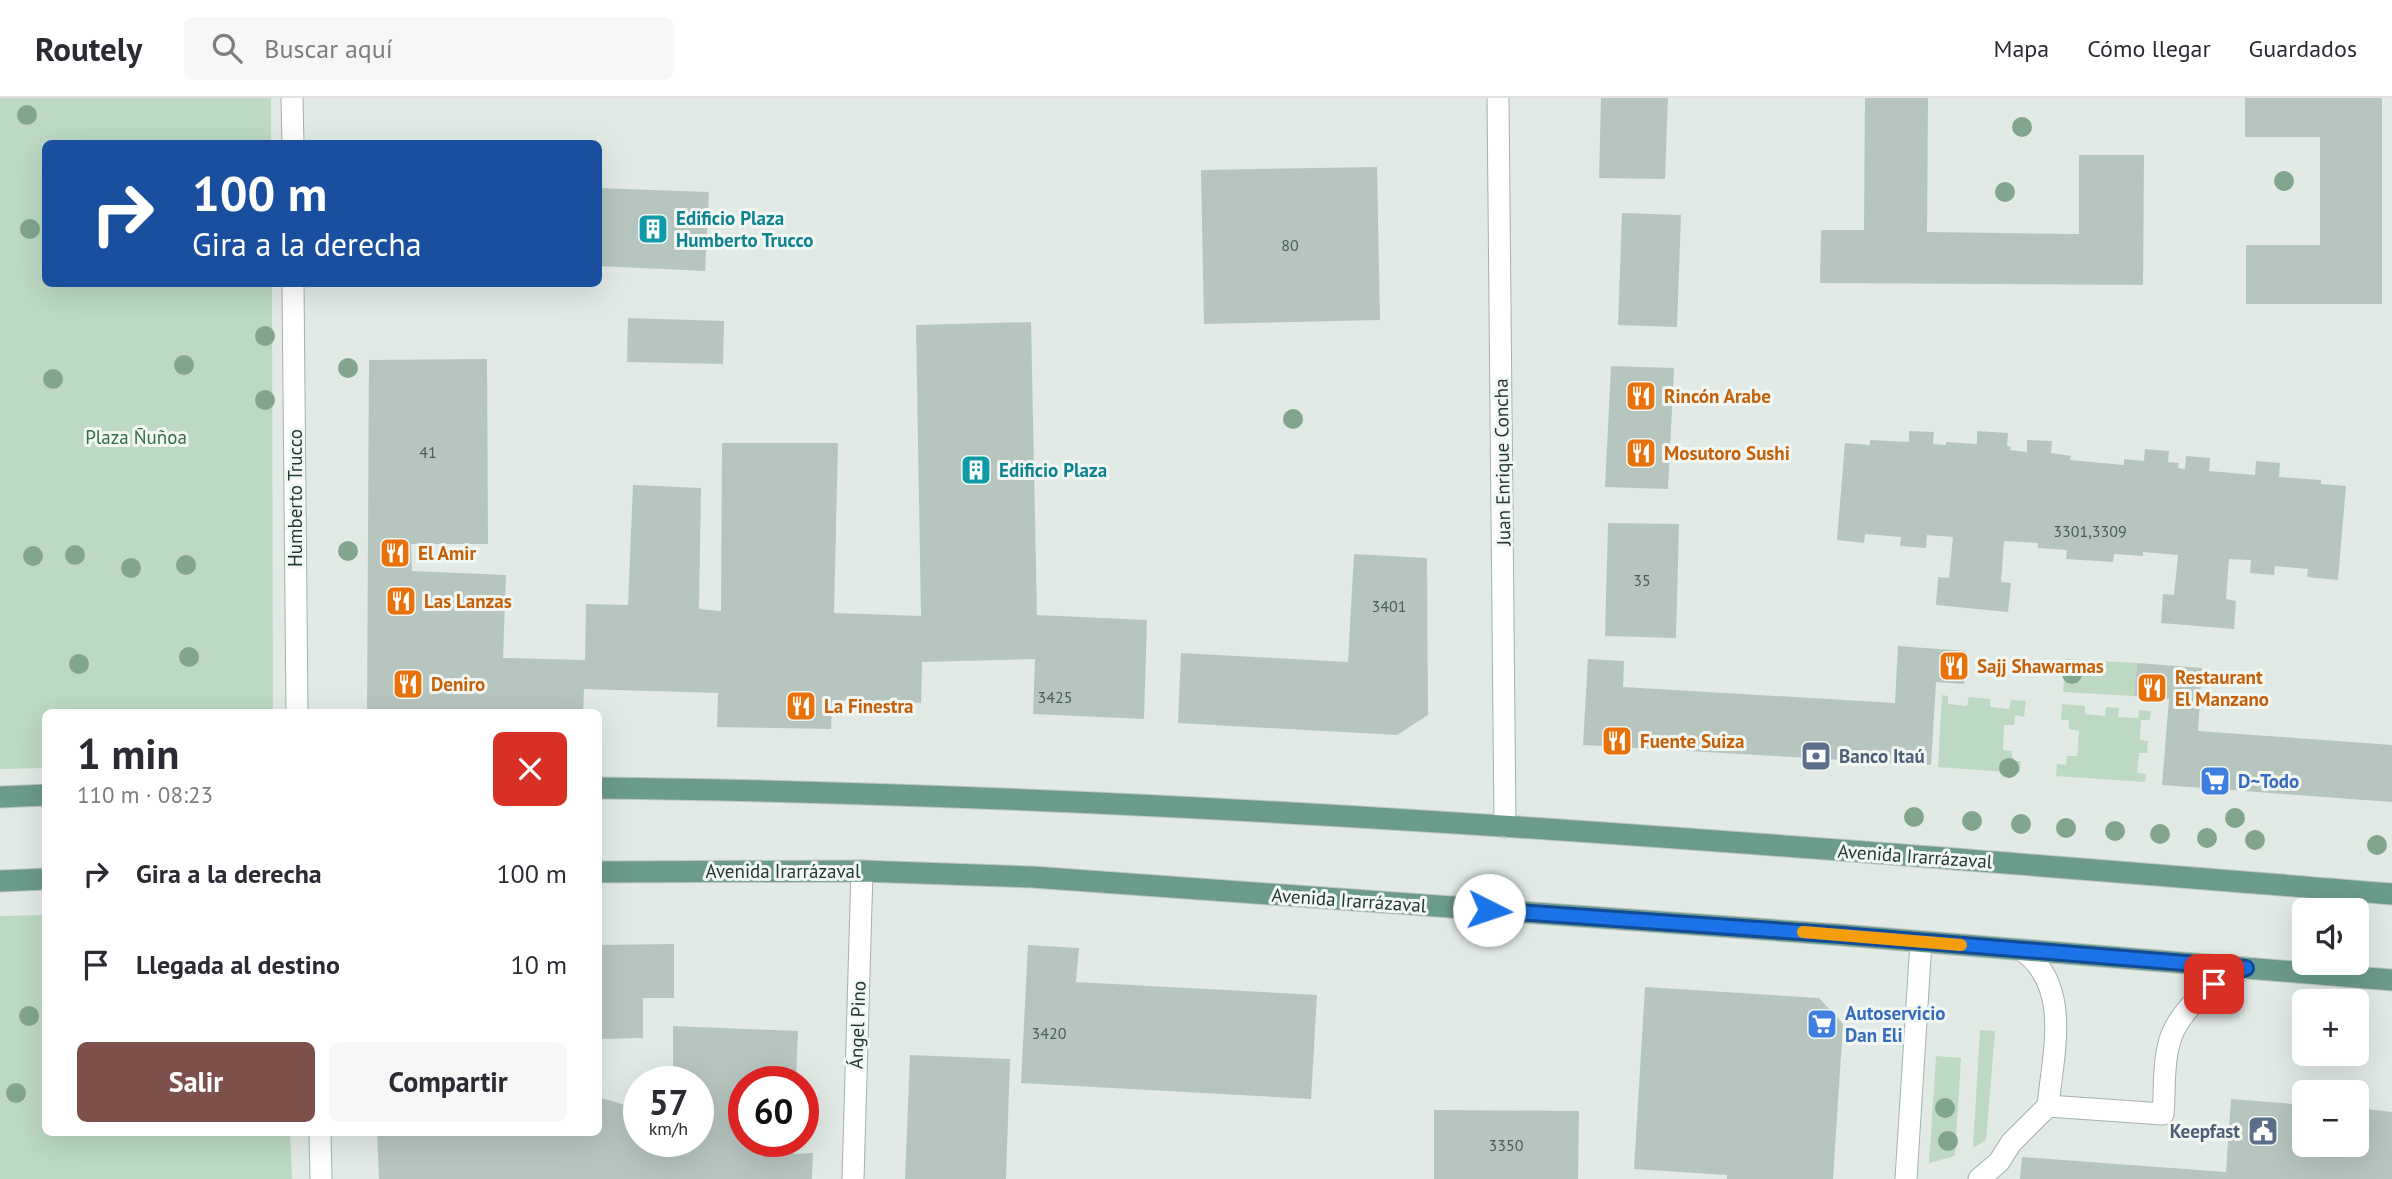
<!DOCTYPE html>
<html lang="es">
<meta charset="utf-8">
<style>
:root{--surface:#fff;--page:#f7f7f7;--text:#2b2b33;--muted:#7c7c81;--line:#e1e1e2;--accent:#7d504b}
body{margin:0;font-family:"PT Sans",sans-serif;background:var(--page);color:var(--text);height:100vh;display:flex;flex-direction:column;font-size:26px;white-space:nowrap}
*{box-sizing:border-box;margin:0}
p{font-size:23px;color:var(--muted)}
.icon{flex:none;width:38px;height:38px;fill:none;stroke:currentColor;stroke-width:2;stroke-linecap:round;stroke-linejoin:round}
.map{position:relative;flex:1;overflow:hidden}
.panel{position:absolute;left:42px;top:611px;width:560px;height:427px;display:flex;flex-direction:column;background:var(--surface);border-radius:10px;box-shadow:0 7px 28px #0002}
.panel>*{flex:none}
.hud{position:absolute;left:42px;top:42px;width:560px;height:147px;border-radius:10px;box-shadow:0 7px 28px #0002;background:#1a4fa0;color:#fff;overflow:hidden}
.tools{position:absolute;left:2292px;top:800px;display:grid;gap:14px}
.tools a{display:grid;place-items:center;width:77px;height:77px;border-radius:10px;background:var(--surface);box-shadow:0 7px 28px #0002;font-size:35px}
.speed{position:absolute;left:623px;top:968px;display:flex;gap:14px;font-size:35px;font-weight:700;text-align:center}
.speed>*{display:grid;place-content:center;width:91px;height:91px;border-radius:50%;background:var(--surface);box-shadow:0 7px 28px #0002;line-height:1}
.speed small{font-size:18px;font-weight:400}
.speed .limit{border:10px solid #d22;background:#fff;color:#111}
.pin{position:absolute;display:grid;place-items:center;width:60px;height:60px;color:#fff;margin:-30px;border-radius:14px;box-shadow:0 4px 10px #0006}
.me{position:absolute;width:77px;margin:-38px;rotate:94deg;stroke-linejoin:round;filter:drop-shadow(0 0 5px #0008)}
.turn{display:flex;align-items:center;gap:24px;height:147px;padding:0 35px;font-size:32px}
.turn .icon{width:91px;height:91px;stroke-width:2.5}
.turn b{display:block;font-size:49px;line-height:60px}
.round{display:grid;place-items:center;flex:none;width:74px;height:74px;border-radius:10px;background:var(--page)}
.head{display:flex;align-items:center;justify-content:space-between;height:119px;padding:0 35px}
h1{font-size:42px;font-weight:800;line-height:52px}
.primary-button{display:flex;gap:14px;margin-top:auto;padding:14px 35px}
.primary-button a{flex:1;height:80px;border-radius:10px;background:var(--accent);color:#fff;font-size:28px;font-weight:800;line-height:80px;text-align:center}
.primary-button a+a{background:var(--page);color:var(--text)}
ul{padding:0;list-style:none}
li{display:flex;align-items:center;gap:21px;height:91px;padding:0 35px}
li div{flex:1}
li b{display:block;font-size:26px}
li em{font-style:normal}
header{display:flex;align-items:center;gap:42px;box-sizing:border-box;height:98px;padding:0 35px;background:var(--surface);border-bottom:2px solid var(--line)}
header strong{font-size:33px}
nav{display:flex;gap:38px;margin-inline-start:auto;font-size:24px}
.search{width:490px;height:63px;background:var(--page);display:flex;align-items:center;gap:18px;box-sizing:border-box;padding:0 24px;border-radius:10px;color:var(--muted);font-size:26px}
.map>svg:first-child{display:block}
.green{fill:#bdd9c3}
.building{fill:#b7c5bf}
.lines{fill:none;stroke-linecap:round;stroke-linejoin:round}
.lane-casing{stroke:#a5b1ac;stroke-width:23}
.street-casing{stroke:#a5b1ac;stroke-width:23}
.secondary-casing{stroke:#a2b5ad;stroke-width:23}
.primary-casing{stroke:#bdc4c2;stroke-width:23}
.lane{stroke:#fff;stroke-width:21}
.street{stroke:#fff;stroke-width:21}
.secondary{stroke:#fff;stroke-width:21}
.primary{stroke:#6b9b8c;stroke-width:21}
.tree{fill:#82a58d}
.route-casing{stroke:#114b97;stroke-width:18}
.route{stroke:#1a73e8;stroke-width:12}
.slow{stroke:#f59e0b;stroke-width:12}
.labels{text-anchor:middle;stroke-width:6;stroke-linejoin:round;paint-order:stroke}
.number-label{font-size:16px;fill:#495c55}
.culture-label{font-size:19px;font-weight:bold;fill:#0d838f;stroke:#f2f7f4;text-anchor:start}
.food-label{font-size:19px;font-weight:bold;fill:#c56008;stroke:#f2f7f4;text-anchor:start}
.park-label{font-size:19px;fill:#336c45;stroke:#f2f7f4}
.street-label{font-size:19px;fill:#243932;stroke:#f2f7f4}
.service-label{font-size:19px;font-weight:bold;fill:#4e5e75;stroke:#f2f7f4;text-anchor:start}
.shop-label{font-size:19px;font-weight:bold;fill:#366cbe;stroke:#f2f7f4;text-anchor:start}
</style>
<header>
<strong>Routely</strong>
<div class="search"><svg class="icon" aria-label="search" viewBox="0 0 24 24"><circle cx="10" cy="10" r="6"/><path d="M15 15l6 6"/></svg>Buscar aquí</div>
<nav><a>Mapa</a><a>Cómo llegar</a><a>Guardados</a></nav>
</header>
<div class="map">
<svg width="2392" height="1081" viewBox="0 0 2392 1081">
<rect width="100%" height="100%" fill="#e2eae6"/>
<g class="green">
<path d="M0,0H271V45L46,46V186H272L273,614H46L45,670L0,671Z"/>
<path d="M2066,561L2137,565L2134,598L2063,594Z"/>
<path d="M1942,597L1948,598V606L1967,608L1969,599L1990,601V609L2009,611L2011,602L2026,603L2024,619L2015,617L2014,627H2004L2003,652L2012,653V663H2021L2020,675L1938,669Z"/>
<path d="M2062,606L2085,608V616L2105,618L2106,609L2119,610L2118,619L2138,620L2139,612L2151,613L2150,622H2141L2140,642L2148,643L2147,655H2139L2137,675L2146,676L2145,684L2056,678L2057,666L2066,667L2067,658H2077L2079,633L2069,631V622H2061Z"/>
<path d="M45,817L46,1034H290L292,1081H0V818Z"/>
<path d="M1980,932L1995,933L1986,1042L1973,1050Z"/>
<path d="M1936,958L1961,960L1955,1058L1929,1065Z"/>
</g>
<g class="building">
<path d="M1601,0H1668L1665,81L1599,80Z"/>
<path d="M1865,0H1928L1927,134L2079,136V57H2144L2143,187L1820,185L1821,132H1864Z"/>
<path d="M2245,0H2382V206H2246V147H2320V39H2245Z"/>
<path d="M1377,69L1380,222L1204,226L1201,72Z"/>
<path d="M598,90L709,94L705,173L598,168Z"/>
<path d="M1622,115L1681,117L1677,229L1618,227Z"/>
<path d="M628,220L724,223L723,266L627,264Z"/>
<path d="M1031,224L1037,517L1147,522L1144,621L1033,616L1035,561L922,564L921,605L832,602L831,631L717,629L718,595L584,591L583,614H367L369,262L487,261L488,446H411L412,473L506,477L503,560L585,562L586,506L628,507L633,387L701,390L699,511L721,513L722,345H838L834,515L921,518L916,227Z"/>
<path d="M1611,268L1674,270L1668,391L1605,389Z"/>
<path d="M1909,333L1934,334L1933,346L1946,347V344L1977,346V333L2008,335L2007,348L2011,349L2010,352L2027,354V342L2052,343L2051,355L2071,358L2070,362L2124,367V361L2144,363L2145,351L2169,353L2168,364L2179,365L2178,370L2185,371L2186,358L2210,360L2209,373L2255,377L2256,363L2280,365L2279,379L2321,382V386L2346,388L2338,482L2307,479L2308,471L2275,468L2274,477L2250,475L2251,462L2229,461L2226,501L2236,503L2234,531L2161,525L2163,496L2174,497L2178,457L2143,454V458L2114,456L2113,464L2066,461L2067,452L2038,450V445L2004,443L2001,484L2011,485L2008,514L1936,507L1938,479L1949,480L1953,439L1927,437L1926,450L1900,448L1901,439L1865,436L1864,445L1837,442L1845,345L1870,347V342L1909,344Z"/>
<path d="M1608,425L1679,426L1676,540L1605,538Z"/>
<path d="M1354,456L1427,460L1428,617L1397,637L1178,625L1181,555L1348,564Z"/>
<path d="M1898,548L1966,553L1964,586L1936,584L1931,667L1583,647L1588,561L1624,563L1623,589L1895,605Z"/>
<path d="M2137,565L2202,570L2198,633L2392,647V704L2162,687L2169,601L2134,598Z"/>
<path d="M674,846V900H643V940L598,941V847Z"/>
<path d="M1028,847L1079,850L1076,884L1317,897L1311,1001L1021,985Z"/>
<path d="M1645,889L1819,900L1843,926L1833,1081H1727V1077L1634,1071Z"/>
<path d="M673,928L798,933L796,984H744V1043H795L794,1056L813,1055L812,1081H379L377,1034H598V999L639,1011V1043H663V1052L673,1053V1043H698V984H673Z"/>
<path d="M910,957L1010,961L1006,1081H905Z"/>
<path d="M2231,1001L2305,1007V1046H2357V1010L2392,1014V1081H2020L2022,1059L2226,1074Z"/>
<path d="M1434,1012L1579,1013L1578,1081H1434Z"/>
</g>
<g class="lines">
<g class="lane-casing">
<g id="lane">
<path d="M2022,852C2072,888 2053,955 2048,1008"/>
<path d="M1979,1081L1999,1064L2011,1045L2048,1008L2163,1016C2165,994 2163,971 2168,950C2174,915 2215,881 2246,870"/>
</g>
</g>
<g class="street-casing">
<g id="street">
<path d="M292,0L293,46"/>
<path d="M1498,0L1505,729"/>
<path d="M293,186L297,614"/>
<path d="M320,1034L321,1081"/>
<path d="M853,1081L862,773"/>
</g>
</g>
<g class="secondary-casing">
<path id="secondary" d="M1906,1081L1921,844"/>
</g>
<g class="primary-casing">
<g id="primary">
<path d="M598,690C1198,697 1795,748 2392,796"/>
<path d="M0,699L46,697"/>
<path d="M598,774L862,773L1032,779L1842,837L2392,882"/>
<path d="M0,783L46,781"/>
</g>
</g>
<use href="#lane" class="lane"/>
<use href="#street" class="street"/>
<use href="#secondary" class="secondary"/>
<use href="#primary" class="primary"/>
</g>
<g class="tree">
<circle cx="27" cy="17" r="10"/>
<circle cx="2022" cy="29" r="10"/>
<circle cx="2284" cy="83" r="10"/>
<circle cx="2005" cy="94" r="10"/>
<circle cx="30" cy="131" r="10"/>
<circle cx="265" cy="238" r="10"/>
<circle cx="184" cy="267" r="10"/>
<circle cx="348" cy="270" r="10"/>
<circle cx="53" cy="281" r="10"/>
<circle cx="265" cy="302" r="10"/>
<circle cx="1293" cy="321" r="10"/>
<circle cx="348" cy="453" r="10"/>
<circle cx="75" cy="457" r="10"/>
<circle cx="33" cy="458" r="10"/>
<circle cx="186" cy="467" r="10"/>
<circle cx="131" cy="470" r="10"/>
<circle cx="189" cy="559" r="10"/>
<circle cx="79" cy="566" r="10"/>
<circle cx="2072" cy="576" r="10"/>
<circle cx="2009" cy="670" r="10"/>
<circle cx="1914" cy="719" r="10"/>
<circle cx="2235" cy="720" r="10"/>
<circle cx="1972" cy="723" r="10"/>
<circle cx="2021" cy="726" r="10"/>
<circle cx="2066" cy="730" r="10"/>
<circle cx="2115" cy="733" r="10"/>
<circle cx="2160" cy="736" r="10"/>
<circle cx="2207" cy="740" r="10"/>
<circle cx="2255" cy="742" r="10"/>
<circle cx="2377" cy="747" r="10"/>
<circle cx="29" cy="918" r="10"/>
<circle cx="16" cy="995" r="10"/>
<circle cx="1945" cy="1010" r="10"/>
<circle cx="1948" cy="1043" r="10"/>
</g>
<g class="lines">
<g class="route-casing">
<path id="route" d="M1489,812L1842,837L2246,870L2228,877L2214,886"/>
</g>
<use href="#route" class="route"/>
<path class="slow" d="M1803,834L1961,847"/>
</g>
<defs>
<g id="building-square" transform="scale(1.575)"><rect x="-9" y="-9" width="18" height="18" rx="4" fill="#0f9aa8" stroke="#f2f7f4"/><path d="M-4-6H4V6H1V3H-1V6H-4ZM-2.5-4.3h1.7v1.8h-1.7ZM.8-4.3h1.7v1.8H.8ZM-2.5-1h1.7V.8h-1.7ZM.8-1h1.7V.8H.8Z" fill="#fff"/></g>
<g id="restaurant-square" transform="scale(1.575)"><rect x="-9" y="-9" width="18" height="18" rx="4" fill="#e8710a" stroke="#f2f7f4"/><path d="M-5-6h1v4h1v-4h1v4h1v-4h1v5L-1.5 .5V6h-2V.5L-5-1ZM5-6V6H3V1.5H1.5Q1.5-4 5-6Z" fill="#fff"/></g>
<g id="bank-square" transform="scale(1.575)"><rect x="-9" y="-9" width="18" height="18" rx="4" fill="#5c6f8a" stroke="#f2f7f4"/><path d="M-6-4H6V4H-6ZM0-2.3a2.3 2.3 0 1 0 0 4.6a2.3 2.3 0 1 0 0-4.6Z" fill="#fff"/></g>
<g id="supermarket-square" transform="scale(1.575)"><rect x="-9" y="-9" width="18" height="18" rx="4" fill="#3f7fe0" stroke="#f2f7f4"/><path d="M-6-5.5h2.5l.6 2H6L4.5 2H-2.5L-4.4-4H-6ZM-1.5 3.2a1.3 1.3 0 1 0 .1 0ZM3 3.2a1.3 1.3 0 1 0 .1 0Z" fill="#fff"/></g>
<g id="civic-square" transform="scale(1.575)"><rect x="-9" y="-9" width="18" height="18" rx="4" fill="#5c6f8a" stroke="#f2f7f4"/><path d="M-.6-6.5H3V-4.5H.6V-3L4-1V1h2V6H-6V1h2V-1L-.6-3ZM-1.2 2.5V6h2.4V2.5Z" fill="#fff"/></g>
</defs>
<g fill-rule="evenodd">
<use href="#building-square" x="653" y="131"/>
<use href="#restaurant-square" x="1641" y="298"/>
<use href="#restaurant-square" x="1641" y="355"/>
<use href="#building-square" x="976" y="372"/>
<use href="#restaurant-square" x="395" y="455"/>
<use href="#restaurant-square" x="401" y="503"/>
<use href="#restaurant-square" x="1954" y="568"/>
<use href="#restaurant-square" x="408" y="586"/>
<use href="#restaurant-square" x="2152" y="590"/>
<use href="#restaurant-square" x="801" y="608"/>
<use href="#restaurant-square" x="1617" y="643"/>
<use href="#bank-square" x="1816" y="658"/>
<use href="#supermarket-square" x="2215" y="683"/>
<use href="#supermarket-square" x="1822" y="926"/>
<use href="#civic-square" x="2263" y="1033"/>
</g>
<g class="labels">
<g class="number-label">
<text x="1290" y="153">80</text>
<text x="428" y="360">41</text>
<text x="2090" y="439">3301,3309</text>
<text x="1642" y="488">35</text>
<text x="1389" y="514">3401</text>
<text x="1055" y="605">3425</text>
<text x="1049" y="941">3420</text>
<text x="1506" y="1053">3350</text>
</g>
<g class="culture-label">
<text x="676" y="127">Edificio Plaza<tspan x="676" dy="22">Humberto Trucco</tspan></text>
<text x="999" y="379">Edificio Plaza</text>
</g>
<g class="food-label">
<text x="1664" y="305">Rincón Arabe</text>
<text x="1664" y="362">Mosutoro Sushi</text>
<text x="418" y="462">El Amir</text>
<text x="424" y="510">Las Lanzas</text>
<text x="1977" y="575">Sajj Shawarmas</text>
<text x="2175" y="586">Restaurant<tspan x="2175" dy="22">El Manzano</tspan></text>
<text x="431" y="593">Deniro</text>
<text x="824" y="615">La Finestra</text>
<text x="1640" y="650">Fuente Suiza</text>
</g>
<g class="park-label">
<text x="136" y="346">Plaza Ñuñoa</text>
</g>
<g class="street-label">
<text transform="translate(1502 364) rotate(-91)" y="7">Juan Enrique Concha</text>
<text transform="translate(295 400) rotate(-90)" y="7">Humberto Trucco</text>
<text transform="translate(1915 758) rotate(4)" y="7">Avenida Irarrázaval</text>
<text x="783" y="780">Avenida Irarrázaval</text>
<text transform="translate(1349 802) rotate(4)" y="7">Avenida Irarrázaval</text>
<text transform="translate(857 927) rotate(-88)" y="7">Ángel Pino</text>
</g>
<g class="service-label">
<text x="1839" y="665">Banco Itaú</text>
<text x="2240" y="1040" text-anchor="end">Keepfast</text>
</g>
<g class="shop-label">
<text x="2238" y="690">D~Todo</text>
<text x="1845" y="922">Autoservicio<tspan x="1845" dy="22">Dan Eli</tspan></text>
</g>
</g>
</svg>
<div class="tools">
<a><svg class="icon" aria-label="sound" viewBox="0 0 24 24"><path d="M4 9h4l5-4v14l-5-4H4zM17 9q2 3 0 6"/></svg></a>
<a>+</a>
<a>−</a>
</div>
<div class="speed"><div>57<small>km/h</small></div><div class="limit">60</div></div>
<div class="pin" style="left:2214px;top:886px;background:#d93025"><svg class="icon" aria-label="arrive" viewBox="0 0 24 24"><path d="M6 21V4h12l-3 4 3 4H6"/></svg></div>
<svg class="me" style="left:1489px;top:812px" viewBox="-20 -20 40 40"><circle r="19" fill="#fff"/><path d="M0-13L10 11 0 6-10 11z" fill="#1a73e8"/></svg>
<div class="hud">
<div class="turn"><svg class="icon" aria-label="right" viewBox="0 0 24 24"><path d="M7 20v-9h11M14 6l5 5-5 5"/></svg><div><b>100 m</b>Gira a la derecha</div></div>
</div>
<section class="panel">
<div class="head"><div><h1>1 min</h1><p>110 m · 08:23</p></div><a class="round" style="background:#d93025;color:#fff"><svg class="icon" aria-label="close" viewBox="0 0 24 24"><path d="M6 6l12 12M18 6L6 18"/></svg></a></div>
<ul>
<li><svg class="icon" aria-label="right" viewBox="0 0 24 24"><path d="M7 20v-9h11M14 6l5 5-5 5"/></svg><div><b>Gira a la derecha</b></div><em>100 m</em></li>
<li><svg class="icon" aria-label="arrive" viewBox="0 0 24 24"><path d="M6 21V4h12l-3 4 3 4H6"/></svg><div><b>Llegada al destino</b></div><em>10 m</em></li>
</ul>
<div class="primary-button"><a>Salir</a><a>Compartir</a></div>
</section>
</div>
